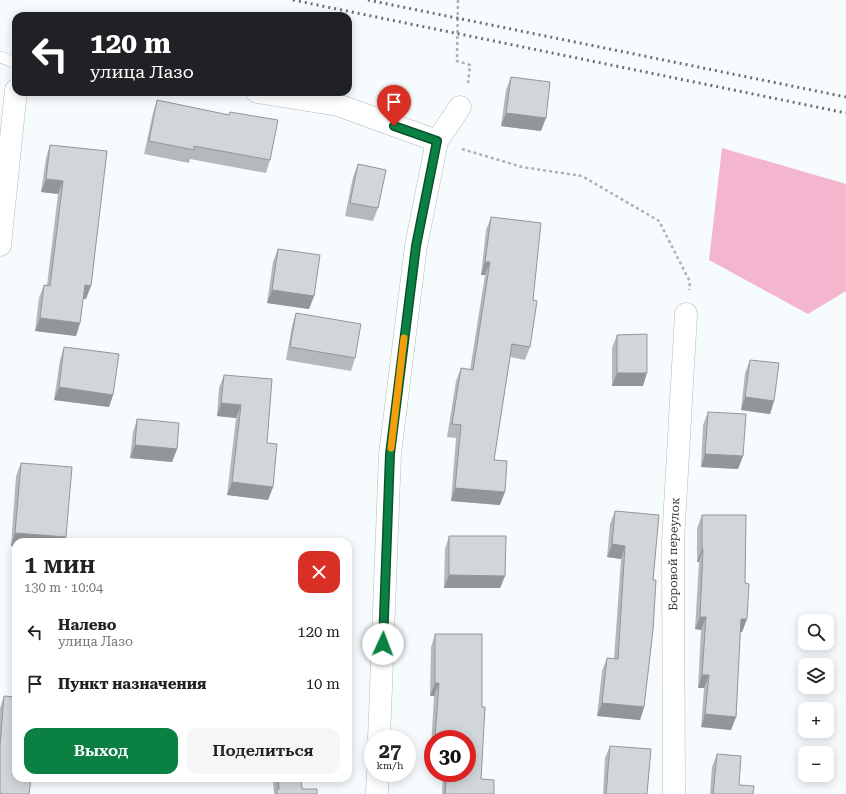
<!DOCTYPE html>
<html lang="ru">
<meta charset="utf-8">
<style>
:root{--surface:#fff;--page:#f6f6f6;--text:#222;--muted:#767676;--accent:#0b8043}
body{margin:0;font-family:"Roboto Serif",serif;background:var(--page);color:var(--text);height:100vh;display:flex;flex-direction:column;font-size:15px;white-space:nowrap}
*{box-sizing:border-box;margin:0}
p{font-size:13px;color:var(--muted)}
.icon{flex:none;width:22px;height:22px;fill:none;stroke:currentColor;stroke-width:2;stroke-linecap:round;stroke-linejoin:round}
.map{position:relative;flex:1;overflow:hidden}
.sheet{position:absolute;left:12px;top:538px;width:340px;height:244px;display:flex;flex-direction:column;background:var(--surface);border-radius:12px;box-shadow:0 2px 10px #0003}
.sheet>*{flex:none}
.guide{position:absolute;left:12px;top:12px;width:340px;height:84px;border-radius:12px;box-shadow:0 2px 10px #0003;background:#202124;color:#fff;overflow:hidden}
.fabs{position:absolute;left:798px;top:614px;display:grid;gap:8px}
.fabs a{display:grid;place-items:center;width:36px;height:36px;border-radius:8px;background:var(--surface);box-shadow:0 2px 10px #0003;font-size:20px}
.speed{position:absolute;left:364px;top:730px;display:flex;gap:8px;font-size:20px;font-weight:700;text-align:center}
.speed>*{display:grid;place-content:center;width:52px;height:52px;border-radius:50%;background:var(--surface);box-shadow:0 2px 10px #0003;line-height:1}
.speed small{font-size:10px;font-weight:400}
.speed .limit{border:6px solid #d22;background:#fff;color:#111}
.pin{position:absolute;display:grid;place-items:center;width:34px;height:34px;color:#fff;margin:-41px -17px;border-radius:50% 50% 50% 0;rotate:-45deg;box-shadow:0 0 4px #0007}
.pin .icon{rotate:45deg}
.me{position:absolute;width:44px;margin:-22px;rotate:2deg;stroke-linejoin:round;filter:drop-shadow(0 0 3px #0008)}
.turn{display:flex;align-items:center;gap:14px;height:84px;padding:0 12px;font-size:18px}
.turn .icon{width:52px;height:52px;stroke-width:2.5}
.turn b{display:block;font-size:28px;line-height:34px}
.round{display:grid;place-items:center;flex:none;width:42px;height:42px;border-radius:12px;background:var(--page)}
.overview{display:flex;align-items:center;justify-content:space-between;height:68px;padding:0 12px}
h1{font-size:24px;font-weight:600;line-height:30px}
.primary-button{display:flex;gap:8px;margin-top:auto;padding:8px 12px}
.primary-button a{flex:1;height:46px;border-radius:12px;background:var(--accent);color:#fff;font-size:16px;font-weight:600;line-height:46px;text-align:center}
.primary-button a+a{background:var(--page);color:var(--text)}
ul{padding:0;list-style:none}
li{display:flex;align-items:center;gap:12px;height:52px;padding:0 12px}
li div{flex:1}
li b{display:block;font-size:15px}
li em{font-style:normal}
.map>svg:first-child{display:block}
.forest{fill:#f4b5ce}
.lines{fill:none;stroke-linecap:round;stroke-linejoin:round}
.lane-casing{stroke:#b4b9bb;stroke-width:12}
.street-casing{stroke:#b4b9bb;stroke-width:23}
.path{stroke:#acb1b2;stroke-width:2.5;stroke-dasharray:3 3;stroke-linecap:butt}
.lane{stroke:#fff;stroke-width:11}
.street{stroke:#fff;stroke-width:22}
.rail{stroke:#6d7171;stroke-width:3;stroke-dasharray:2 4;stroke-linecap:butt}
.wall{fill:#b4b9bb}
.shaded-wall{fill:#929698}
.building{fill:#d1d7d9;stroke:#929698}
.route-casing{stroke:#07532c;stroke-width:10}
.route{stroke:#0b8043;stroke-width:7}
.slow{stroke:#f59e0b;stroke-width:7}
.labels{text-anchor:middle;stroke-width:4;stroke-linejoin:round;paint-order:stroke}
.street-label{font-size:12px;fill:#343737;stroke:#f6fcfe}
</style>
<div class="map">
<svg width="846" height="794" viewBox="0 0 846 794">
<rect width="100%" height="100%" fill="#f6fcfe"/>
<path class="forest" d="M722,148L846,184V291L808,314L709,260Z"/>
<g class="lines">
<g class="lane-casing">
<path id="lane" d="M0,57L16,63"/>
</g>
<g class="street-casing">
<g id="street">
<path d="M257,92L338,105L437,141"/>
<path d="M0,245L16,90"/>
<path d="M379,739L390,454L416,246L437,141L460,107"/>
<path d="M377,794L378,773"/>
<path id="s1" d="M674,794L673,541L686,314"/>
</g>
</g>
<g class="path">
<path d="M458,0L457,61L470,65L468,83"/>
<path d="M462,149L522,167L582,176L659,221L690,282L689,290"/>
</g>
<use href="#lane" class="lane"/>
<use href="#street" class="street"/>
<g class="rail">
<path d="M293,0L846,113"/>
<path d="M368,0L846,97"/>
</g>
</g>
<g class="wall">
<path d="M511,77L541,131L501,126L506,90Z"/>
<path d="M157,100L229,115L230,112L270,160L266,173L190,159L189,163L144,154L153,113Z"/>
<path d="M50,145L107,151L86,299H83L80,323L76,336L35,331L39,298L44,285H47L58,194L41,192L46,158Z"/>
<path d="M358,164L378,208L373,221L345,216L353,177Z"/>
<path d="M491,217L533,300L530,347L525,360L510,357L494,460L500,505L451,501L456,438L447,437L456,381L461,368L470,370L485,275H481L486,230Z"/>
<path d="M278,249L314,296L309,309L267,303L273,262Z"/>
<path d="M296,313L355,358L351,371L286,360L292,326Z"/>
<path d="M617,335L643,386H612V348Z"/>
<path d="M64,347L113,395L109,407L54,400L60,360Z"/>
<path d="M750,360L774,401L770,414L741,410L745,373Z"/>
<path d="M224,375L267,443L273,487L268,500L227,495L236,418L217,416L219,388Z"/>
<path d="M708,412L743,456L738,469L701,467L703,425Z"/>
<path d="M137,419L177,449L172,462L130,458L133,432Z"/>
<path d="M21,463L16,547L11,546L16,476Z"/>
<path d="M615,511L653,580L644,707L640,720L597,716L602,671L607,658L614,659L621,559L607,557L610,524Z"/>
<path d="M702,515L745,583L747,619L742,632H740L736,717L731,730L701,727L704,688H698L701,630L695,629L699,562H697V528Z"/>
<path d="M449,536L505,576L500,588H444L445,549Z"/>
<path d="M435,634L481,779L494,794H442L443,773H467V739H433V765H430L434,696H430L431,647Z"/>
<path d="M4,696L0,794V708Z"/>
<path d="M610,746L647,794H603L605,758Z"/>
<path d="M717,754L739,785L753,794H710L712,767Z"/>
<path d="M273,778H301L302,789L317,794H274Z"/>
</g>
<g class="shaded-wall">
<path d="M506,113L546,118L541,131L501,126Z"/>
<path d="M46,179L63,181L58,194L41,192Z"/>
<path d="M485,262H490L485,275H481Z"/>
<path d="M85,285L91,286L86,299L80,298Z"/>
<path d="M272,290L314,296L309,309L267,303Z"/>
<path d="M40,318L80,323L76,336L35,331Z"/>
<path d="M617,373H647L643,386H612Z"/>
<path d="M59,387L113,395L109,407L54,400Z"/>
<path d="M745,397L774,401L770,414L741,410Z"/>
<path d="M221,403L241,405L236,418L217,416Z"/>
<path d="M135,445L177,449L172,462L130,458Z"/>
<path d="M705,454L743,456L738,469L701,467Z"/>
<path d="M232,482L273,487L268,500L227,495Z"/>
<path d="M455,488L505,492L500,505L451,501Z"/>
<path d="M15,533L66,537L65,542H16V547L11,546Z"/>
<path d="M612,544L625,546L621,559L607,557Z"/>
<path d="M702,549H703L699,562H697Z"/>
<path d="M449,575L505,576L500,588H444Z"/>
<path d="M700,617H706L701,630L695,629Z"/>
<path d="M741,619H747L742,632H736Z"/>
<path d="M702,675H709L704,688H698Z"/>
<path d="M435,683H439L434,696H430Z"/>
<path d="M602,703L644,707L640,720L597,716Z"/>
<path d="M705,714L736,717L731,730L701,727Z"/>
<path d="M433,756V765H430Z"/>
</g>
<g class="building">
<path d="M511,77L550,82L546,118L506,113Z"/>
<path d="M157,100L229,115L230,112L278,120L270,160L194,146V150L149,141Z"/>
<path d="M50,145L107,151L91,286L85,285L80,323L40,318L44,285L50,286L63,181L46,179Z"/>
<path d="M358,164L386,170L378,208L350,203Z"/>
<path d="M491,217L541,223L533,300L537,301L530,347L512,344L494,460L507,461L505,492L455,488L461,425L452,424L461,368L473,370L490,262H485Z"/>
<path d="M278,249L320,255L314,296L272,290Z"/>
<path d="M296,313L361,324L355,358L290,347Z"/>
<path d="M647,334V373H617V335Z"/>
<path d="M64,347L119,354L113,395L59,387Z"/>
<path d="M750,360L779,363L774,401L745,397Z"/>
<path d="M224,375L272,379L267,443L277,444L273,487L232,482L241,405L221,403Z"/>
<path d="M708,412L746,414L743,456L705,454Z"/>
<path d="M137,419L179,423L177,449L135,445Z"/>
<path d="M21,463L72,467L66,537L15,533Z"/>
<path d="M615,511L659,515L653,580H656L653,630L644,707L602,703L607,658L618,659L625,546L612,544Z"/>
<path d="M702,515H746L745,583L749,584L747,619H741L736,717L705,714L709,675H702L706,617H700L703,549H702Z"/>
<path d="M449,536H506L505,576L449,575Z"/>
<path d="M435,634H482V707H485L481,779L494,780V794H445L447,773H467V739H435L439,683H435Z"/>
<path d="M4,696L16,697V778H31L29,794H1V793H0V746Z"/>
<path d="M610,746L651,749L647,794H606Z"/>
<path d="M717,754L741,756L739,785L754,786L753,794H713Z"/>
<path d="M278,778H301L302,789H317V794H277V789H279Z"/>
</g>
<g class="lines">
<g class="route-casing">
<path id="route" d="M383,644L390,454L416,246L437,141L394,126"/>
</g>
<use href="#route" class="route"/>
<path class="slow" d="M391,448L404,338"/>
</g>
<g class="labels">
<g class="street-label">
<text dy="4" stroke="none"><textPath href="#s1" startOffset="240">Боровой переулок</textPath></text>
</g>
</g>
</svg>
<div class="fabs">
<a><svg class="icon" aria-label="search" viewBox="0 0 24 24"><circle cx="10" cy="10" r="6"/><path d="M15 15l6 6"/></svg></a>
<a><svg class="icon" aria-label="layers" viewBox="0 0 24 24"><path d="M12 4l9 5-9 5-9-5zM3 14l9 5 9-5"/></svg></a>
<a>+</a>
<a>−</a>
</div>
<div class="speed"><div>27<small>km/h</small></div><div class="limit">30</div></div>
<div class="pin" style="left:394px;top:126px;background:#d93025"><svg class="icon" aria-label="arrive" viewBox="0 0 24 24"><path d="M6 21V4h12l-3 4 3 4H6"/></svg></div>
<svg class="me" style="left:383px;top:644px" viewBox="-20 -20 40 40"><circle r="19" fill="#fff"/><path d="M0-13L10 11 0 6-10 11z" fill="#0b8043"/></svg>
<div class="guide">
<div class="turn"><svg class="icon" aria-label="left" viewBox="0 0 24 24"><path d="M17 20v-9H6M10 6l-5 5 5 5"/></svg><div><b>120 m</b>улица Лазо</div></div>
</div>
<section class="sheet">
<div class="overview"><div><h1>1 мин</h1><p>130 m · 10:04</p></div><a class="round" style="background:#d93025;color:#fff"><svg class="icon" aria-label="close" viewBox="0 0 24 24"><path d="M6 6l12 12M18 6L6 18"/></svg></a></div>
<ul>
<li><svg class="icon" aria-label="left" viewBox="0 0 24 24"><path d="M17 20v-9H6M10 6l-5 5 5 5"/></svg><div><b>Налево</b><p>улица Лазо</p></div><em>120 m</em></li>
<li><svg class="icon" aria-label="arrive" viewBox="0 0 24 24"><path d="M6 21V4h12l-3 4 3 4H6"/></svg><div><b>Пункт назначения</b></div><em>10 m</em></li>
</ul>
<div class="primary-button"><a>Выход</a><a>Поделиться</a></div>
</section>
</div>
